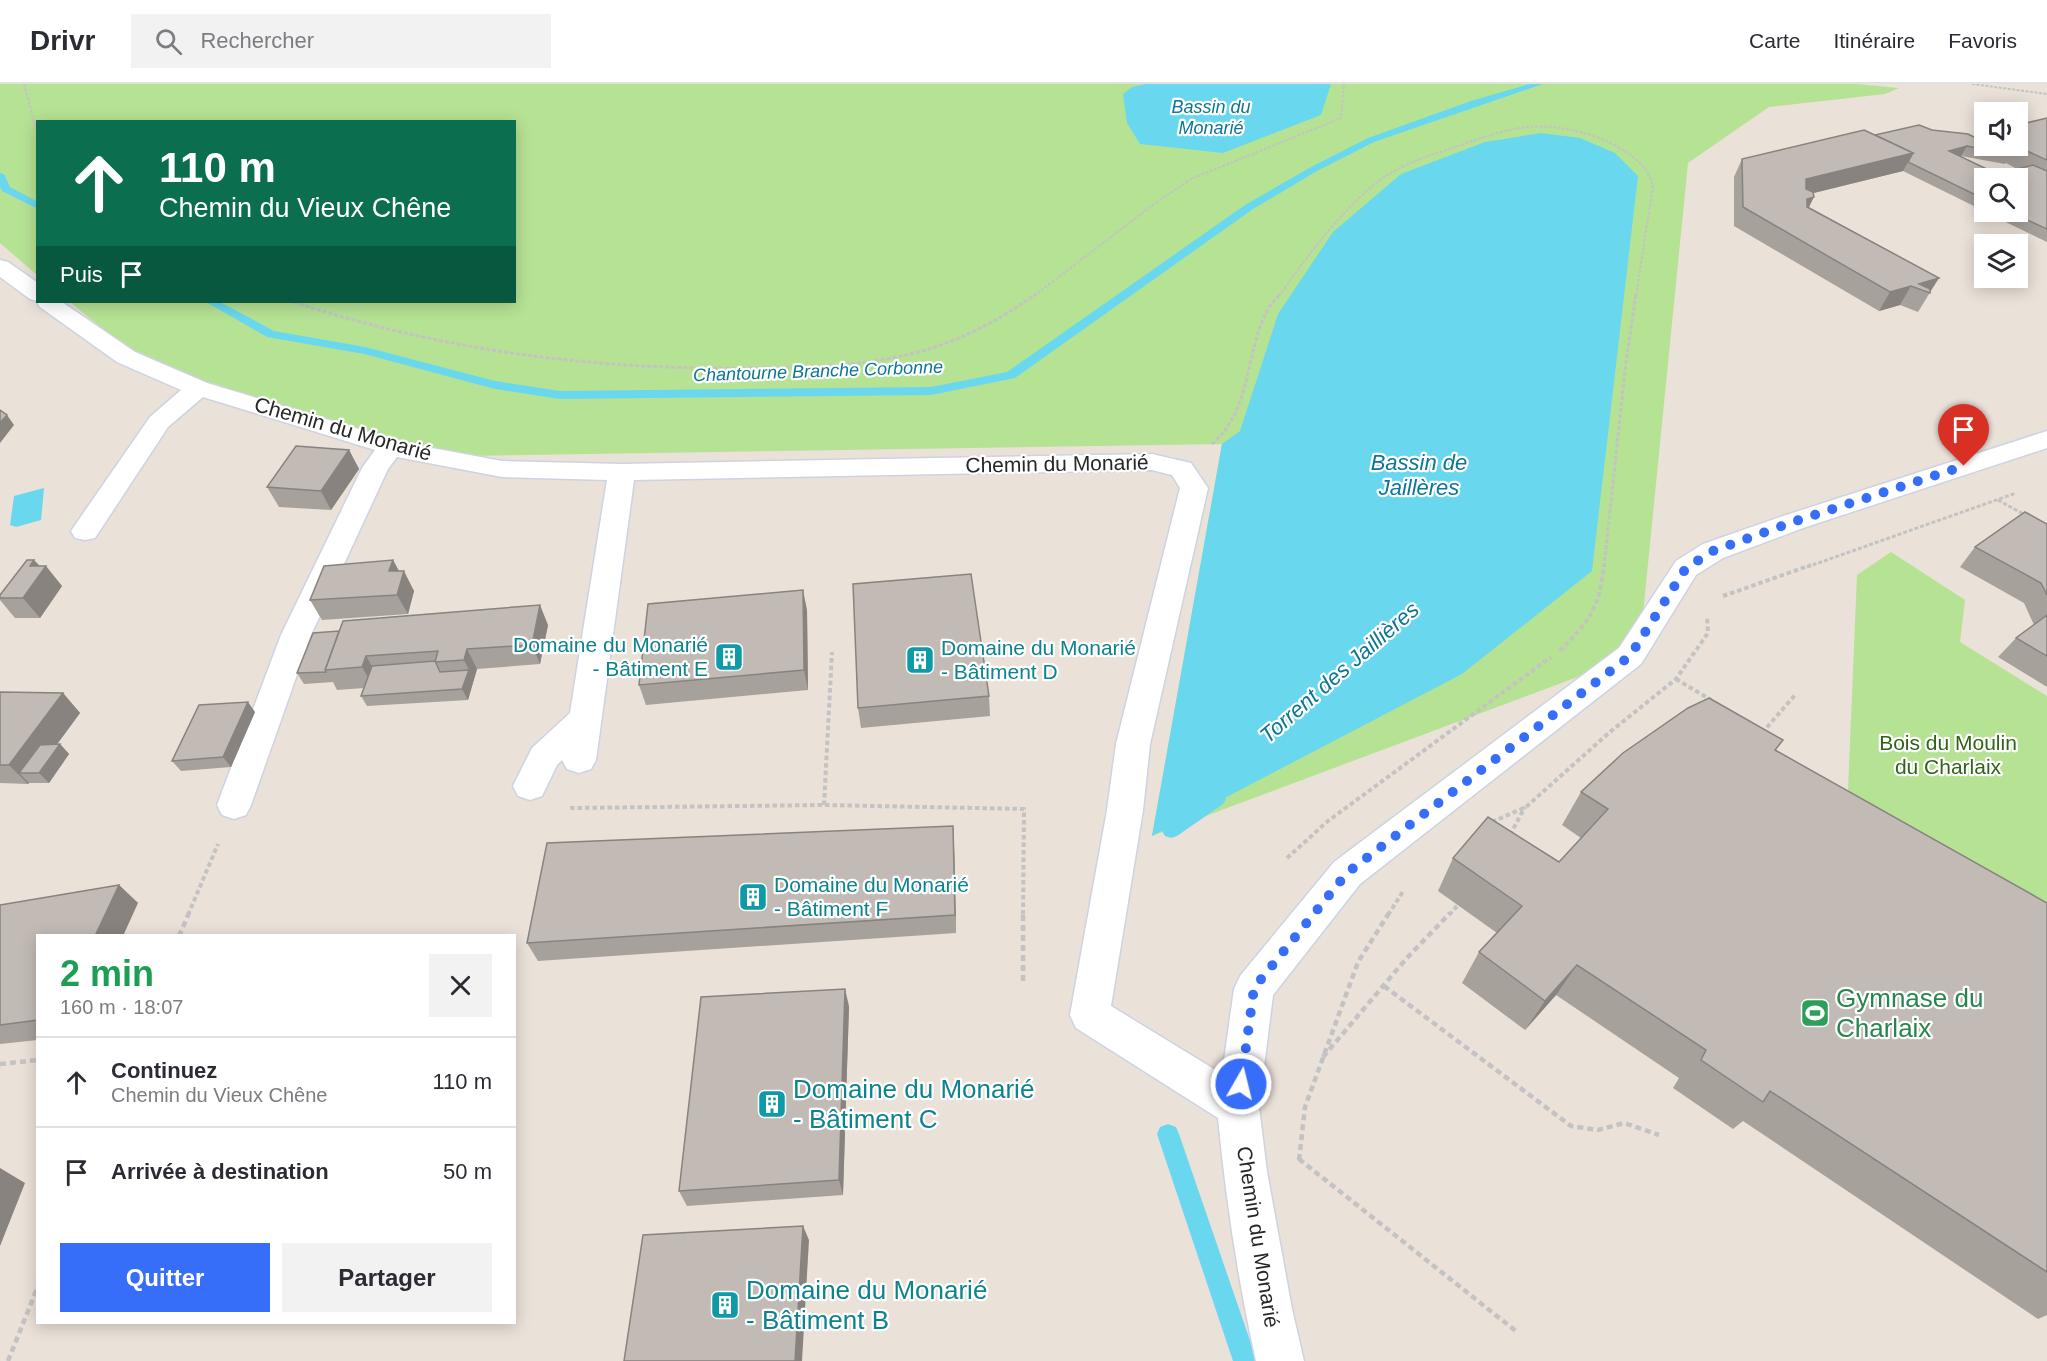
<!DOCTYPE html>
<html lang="fr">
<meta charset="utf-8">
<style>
:root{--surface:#fff;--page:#f2f2f3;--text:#2b2b33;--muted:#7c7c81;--line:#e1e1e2;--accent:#366efa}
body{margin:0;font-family:Helvetica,sans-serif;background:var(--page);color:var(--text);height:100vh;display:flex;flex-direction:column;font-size:22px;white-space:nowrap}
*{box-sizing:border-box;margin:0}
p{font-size:20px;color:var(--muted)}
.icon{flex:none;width:33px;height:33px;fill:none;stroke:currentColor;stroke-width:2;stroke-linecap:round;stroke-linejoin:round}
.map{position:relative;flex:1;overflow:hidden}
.panel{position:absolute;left:36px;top:850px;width:480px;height:390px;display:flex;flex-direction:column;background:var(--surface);border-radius:0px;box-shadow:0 3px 15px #0003}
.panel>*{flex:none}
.hud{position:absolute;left:36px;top:36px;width:480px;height:183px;border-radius:0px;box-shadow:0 3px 15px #0003;background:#0b6e4f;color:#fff;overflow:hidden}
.controls{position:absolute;left:1974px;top:18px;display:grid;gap:12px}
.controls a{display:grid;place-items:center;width:54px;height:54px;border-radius:0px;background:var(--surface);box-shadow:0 3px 15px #0003;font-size:30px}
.pin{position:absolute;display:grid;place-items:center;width:51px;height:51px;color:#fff;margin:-62px -26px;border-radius:50% 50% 50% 0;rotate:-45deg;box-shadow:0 0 6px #0007}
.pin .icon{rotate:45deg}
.me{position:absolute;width:66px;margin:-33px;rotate:8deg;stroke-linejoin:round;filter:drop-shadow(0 0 4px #0008)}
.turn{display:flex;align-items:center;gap:21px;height:126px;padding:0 24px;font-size:27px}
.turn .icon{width:78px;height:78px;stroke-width:2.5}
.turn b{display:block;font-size:42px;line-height:51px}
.then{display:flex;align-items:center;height:57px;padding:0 24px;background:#0003;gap:12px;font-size:22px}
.round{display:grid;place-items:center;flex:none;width:63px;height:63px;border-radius:0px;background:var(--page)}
.headline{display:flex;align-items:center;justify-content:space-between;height:102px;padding:0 24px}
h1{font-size:36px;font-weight:700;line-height:45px;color:#1e9e55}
.action{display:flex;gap:12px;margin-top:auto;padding:12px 24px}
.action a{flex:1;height:69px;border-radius:0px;background:var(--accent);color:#fff;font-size:24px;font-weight:700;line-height:69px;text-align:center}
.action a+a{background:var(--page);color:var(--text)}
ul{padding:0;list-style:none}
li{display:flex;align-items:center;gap:18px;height:90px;padding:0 24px;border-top:2px solid var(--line)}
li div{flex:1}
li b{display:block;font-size:22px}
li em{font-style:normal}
header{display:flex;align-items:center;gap:36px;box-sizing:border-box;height:84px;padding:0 30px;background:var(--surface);border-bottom:2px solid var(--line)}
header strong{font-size:28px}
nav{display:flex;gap:33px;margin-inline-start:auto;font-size:21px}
.search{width:420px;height:54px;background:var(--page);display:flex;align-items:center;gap:15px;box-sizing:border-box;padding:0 21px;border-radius:0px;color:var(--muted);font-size:22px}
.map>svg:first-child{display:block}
.green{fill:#b6e294}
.water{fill:#69d8ee}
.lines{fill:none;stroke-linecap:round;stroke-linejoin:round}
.stream{fill:#69d8ee;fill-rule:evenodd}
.minor-casing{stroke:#ced3e1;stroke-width:3}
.path-far3{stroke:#c3c3c3;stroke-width:2;stroke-dasharray:3 1.5;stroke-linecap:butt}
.path-far2{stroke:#c3c3c3;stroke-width:3;stroke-dasharray:4 2;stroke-linecap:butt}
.path-far1{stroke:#c3c3c3;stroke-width:4;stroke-dasharray:4.5 3;stroke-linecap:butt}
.path{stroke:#c3c3c3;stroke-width:4.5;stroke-dasharray:6 4;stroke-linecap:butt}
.minor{fill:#fff;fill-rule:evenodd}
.wall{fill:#a7a19c;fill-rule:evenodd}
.shaded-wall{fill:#88837f}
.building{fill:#c2bbb5;stroke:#88837f;stroke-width:1.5}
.route{stroke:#366efa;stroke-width:10;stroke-dasharray:0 18}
.labels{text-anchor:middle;stroke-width:4.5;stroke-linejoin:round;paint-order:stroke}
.far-water-label{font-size:18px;font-style:italic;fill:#0d7596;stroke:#fff}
.street-label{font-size:21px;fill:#272727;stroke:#fff}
.culture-label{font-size:21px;fill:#0d838f;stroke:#fff;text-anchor:start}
.park-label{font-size:21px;fill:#306319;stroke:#fff}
.water-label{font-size:22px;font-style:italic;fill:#0d7596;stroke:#fff}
.near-leisure-label{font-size:26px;fill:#27864d;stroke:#fff;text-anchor:start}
.near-culture-label{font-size:26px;fill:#0d838f;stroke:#fff;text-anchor:start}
</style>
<header>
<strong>Drivr</strong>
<div class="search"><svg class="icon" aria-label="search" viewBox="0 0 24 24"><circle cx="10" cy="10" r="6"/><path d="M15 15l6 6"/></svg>Rechercher</div>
<nav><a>Carte</a><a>Itinéraire</a><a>Favoris</a></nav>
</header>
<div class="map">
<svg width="2047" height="1277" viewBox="0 0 2047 1277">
<rect width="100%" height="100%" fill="#eae1d8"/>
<g class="green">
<path d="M0,0H1857L1899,4L1885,10L1769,23L1688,79L1639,570L1152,752L1222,360L467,372L401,357L197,300L167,290L118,258L70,218H514V38H38L37,191L0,159Z"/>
<path d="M1891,468L1965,516L1960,558L2047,612V849L1847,731L1857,491Z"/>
</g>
<g class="water">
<path d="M1146,0H1331L1321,31L1223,69L1140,60L1127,39L1123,10L1132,3Z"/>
<path d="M1541,49L1580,54L1615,69L1638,92L1592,487L1462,590L1152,752L1222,360L1240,347L1278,230L1333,148L1401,90L1485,58Z"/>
<path d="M44,404L41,436L16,443L10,441L14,412Z"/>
</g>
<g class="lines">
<g class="stream">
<path d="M1529,0H1543L1374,58L1317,87L1253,125L1015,294L931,311L560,315L495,305L364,270L267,253L206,218H220L274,247L365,263L495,297L560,307L931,303L1007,288L1245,121L1311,83L1368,54L1471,17Z"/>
<path d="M0,89L4,90L10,103L38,118V125L2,107L0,103Z"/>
<path d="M1217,708L1223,710L1226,715L1223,720L1177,752L1171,754L1165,752L1162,747L1165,742Z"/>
<path d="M1168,1040L1176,1043L1179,1050L1257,1277H1233L1157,1050L1160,1043Z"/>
</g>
<g class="minor-casing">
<path id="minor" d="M0,176L8,178L38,199V218H62L135,268L207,299L405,359L502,377L622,380L1152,370L1191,379L1208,404L1150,660L1143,726L1111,922L1222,990L1234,905L1240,892L1334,778L1619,564L1676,477L1703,460L1783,432L2047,347V364L1803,444L1723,474L1696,491L1641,580L1360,800L1273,911L1259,1023L1267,1088L1292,1225L1304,1277H1256C1238,1197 1226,1116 1218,1034L1076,944L1070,931L1107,726L1116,660L1180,404L1172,391L1152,386L634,396L596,676L591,685L579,689L567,685L562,676L557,681L542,712L530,716L518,712L513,702L532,664L570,629L607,396L502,393L397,373L388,385L311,551L251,721L246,731L234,735L222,731L217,721L281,551L362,384L375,366L203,313L168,343L95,454L85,456L75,454L71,447L150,333L181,306L117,278L40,223L37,218V217L30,215L0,193Z"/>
</g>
<g class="path-far3">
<path d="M24,0L38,52"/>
<path d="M1972,0L2047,10"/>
<path d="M1034,212L1154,120L1191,95L1341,34L1344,0"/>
<path d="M1279,212C1310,169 1338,129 1380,96C1400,81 1423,74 1446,66C1471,58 1495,48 1520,44C1558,37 1621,54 1645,85C1649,90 1651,97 1653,102L1636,212"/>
</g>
<g class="path-far2">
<path d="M294,218C443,267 595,286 751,284C808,284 867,282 922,267C964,255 1001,235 1036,210"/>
<path d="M1212,360C1251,327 1245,271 1266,229C1269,222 1275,216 1280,210"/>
<path d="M1998,416L2027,432"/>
<path d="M1604,483L1626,278L1636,210"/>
<path d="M1807,483L2016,409"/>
</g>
<g class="path-far1">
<path d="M1723,512L1811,481"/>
<path d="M1560,567C1590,536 1599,525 1604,481"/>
<path d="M1676,595L1711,616"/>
<path d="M1762,649L1795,611"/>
<path d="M824,721L832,568"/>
<path d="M572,722V724L824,721L1024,725L1023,831"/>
<path d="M1492,738L1526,723L1610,648L1676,595L1708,549L1707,532"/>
<path d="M1510,751L1525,723"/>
<path d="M1287,774L1328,737L1551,573"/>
<path d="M188,831L218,760"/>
<path d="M1388,831L1404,806"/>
<path d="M1449,831L1458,821"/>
</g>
<g class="path">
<path d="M179,852L189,829"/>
<path d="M1023,897V829"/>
<path d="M1384,902L1571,1042L1598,1046L1624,1039L1659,1051"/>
<path d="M1323,973L1406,875L1450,829"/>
<path d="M0,980L38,976"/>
<path d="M1299,1075L1517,1248"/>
<path d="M1299,1076L1305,1023L1358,878L1389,829"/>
<path d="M8,1277L38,1202"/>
</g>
<use href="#minor" class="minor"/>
</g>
<g class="wall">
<path d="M2047,34V158L1985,128H2018L1984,94V127L1903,87L1814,109L1809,123L1939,194L1918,228L1900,221L1879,227L1734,142V93L1742,75L1875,51L1932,46L1982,57L1984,53V62H2018ZM1959,72H1961L2005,80L2006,79L2017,85L1997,90Z"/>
<path d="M349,366L359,385L331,426L279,423L267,403Z"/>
<path d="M2047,440V603L1998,573L2016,554L2034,541L2024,519L1960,483L1975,463Z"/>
<path d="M34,476L40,482L62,502L40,534H15L0,516V511Z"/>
<path d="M393,476L399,487L414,507L408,530L322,536L310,516Z"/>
<path d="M807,526L808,606L646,621L639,601Z"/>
<path d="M548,541L540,580L477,585L468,616L367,622L361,612L364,604L337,606L333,598L304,600L297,589L313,549Z"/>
<path d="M0,608L63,609L80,629L57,660H60L69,670L49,699H29L28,700L0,699Z"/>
<path d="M989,612L990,632L861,644L858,624Z"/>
<path d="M255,628L231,683L181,687L172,677Z"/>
<path d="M1783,656L1775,666L2047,819V1231L2038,1235L1743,1037L1733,1045L1673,1004L1679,994L1556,911L1525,946L1462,899L1479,868L1497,849L1438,807L1453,774L1559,778L1581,754L1562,741L1581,708Z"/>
<path d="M953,742L954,761L956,849L538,877L527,859Z"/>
<path d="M119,801L138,819L38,852V956L0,960V821Z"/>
<path d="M849,922L843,1111L687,1122L679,1107Z"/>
</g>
<g class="shaded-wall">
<path d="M1967,62L1961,72L1943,76L1949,67Z"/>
<path d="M1913,69L1903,87L1797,113L1806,95Z"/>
<path d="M1814,113L1805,131L1807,115Z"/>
<path d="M1939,194L1929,209L1919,200Z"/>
<path d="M1911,202L1900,221L1879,227L1890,208Z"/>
<path d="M7,331L14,341L0,359V339Z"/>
<path d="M349,366L359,385L331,426L321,407Z"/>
<path d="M34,476L43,486L46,482L62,502L40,534L23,514L30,482Z"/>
<path d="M393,476L402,493L404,487L414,507L408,530L397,511L389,487Z"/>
<path d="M803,506L807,526L808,606L804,586Z"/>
<path d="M540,521L548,541L540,580L532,561Z"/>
<path d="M467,565L477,585L468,616L462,605L469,586L464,576Z"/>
<path d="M366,572L378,592L374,603L362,583Z"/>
<path d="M63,609L80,629L36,689H19L29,699L28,700L9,681Z"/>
<path d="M248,618L255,628L231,683L223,673Z"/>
<path d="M60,660L69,670L49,699L39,689Z"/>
<path d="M953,742L954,761L956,849L955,831Z"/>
<path d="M119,801L138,819L123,852H95Z"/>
<path d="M1577,881L1556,911L1525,946L1545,917Z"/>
<path d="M845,905L849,922L843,1111L839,1096Z"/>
<path d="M0,1084L25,1099L0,1162Z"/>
<path d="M803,1142L809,1156L802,1277H795Z"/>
</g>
<g class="building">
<path d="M2047,34V76L2016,62H2018V41Z"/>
<path d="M1919,41L1932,46L1968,50L1984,58V62H1991L2011,71L1967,62L1949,67L1997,90L2033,81L2047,87V145L2010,128H2018V94H1984V115L1908,78L1913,69L1875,51Z"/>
<path d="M1864,46L1913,69L1806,95V105L1813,108L1814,113L1807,115V123L1939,194L1919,200L1930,205V209L1911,202L1890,208L1743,123L1742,75Z"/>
<path d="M0,326L7,331L0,339Z"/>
<path d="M296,362L349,366L321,407L267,403Z"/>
<path d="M2025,428L2047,440V511L2041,499L1975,463Z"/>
<path d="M27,476H34L30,482H46L23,514H0V511Z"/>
<path d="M393,476L389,487H404L397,511L310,516L324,482Z"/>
<path d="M971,490L989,612L858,624L853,500Z"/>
<path d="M803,506L804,586L639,601L648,520Z"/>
<path d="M540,521L532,561L467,565L464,576L435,578L438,567L366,572L362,583L325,586L343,537Z"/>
<path d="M2047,531V572L2016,554Z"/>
<path d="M339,547L325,586L326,588L297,589L313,549Z"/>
<path d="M435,577L440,588L469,586L462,605L361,612L372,582Z"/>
<path d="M0,608L63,609L9,681H0Z"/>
<path d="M1709,614L1783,656L1775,666L2047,819V1188L1770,1007L1763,1018L1701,976L1706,966L1577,881L1545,917L1479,868L1522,822L1453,774L1488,733L1559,778L1608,725L1581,708L1623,669L1688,624Z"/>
<path d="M248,618L223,673L172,677L199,621Z"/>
<path d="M60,660L39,689H19L40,661Z"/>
<path d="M953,742L955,831L527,859L547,759Z"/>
<path d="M119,801L95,852H38V936L0,941V821Z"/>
<path d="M845,905L839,1096L679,1107L701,913Z"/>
<path d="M803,1142L795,1277H624L643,1151Z"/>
</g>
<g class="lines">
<path class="route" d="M1241,1000L1254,904L1347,789L1630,572L1686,484L1713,467L1793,438L1964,382"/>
</g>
<defs>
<g id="building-square" transform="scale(1.5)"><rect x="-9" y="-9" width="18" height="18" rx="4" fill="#0f9aa8" stroke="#fff"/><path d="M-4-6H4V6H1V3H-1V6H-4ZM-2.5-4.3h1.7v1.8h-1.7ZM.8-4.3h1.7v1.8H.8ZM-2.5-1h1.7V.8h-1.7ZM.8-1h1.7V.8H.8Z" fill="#fff"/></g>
<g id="stadium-square" transform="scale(1.5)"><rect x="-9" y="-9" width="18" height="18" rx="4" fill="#2e9e5b" stroke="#fff"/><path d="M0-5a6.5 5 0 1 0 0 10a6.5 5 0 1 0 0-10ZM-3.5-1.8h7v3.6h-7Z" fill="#fff"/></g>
</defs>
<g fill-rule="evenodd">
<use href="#building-square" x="729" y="573"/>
<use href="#building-square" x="920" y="576"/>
<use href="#building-square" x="753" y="813"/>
<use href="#stadium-square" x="1815" y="929"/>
<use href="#building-square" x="772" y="1020"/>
<use href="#building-square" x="725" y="1221"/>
</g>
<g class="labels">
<g class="far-water-label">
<text x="1211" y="29">Bassin du<tspan x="1211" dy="21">Monarié</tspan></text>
<text transform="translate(818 287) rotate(-2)" y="6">Chantourne Branche Corbonne</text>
</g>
<g class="street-label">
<text transform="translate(343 345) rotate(16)" y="7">Chemin du Monarié</text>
<text transform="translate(1057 380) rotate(-1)" y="7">Chemin du Monarié</text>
<text transform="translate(1258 1153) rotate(81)" y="7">Chemin du Monarié</text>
</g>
<g class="culture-label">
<text x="708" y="568" text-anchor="end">Domaine du Monarié<tspan x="708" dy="24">- Bâtiment E</tspan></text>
<text x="941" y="571">Domaine du Monarié<tspan x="941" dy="24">- Bâtiment D</tspan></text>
<text x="774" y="808">Domaine du Monarié<tspan x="774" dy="24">- Bâtiment F</tspan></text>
</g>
<g class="park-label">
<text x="1948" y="666">Bois du Moulin<tspan x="1948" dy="24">du Charlaix</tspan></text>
</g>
<g class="water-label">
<text x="1419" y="386">Bassin de<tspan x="1419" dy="25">Jaillères</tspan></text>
<text transform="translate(1339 588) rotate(-41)" y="8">Torrent des Jaillières</text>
</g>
<g class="near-leisure-label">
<text x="1836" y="923">Gymnase du<tspan x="1836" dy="30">Charlaix</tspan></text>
</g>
<g class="near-culture-label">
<text x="793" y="1014">Domaine du Monarié<tspan x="793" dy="30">- Bâtiment C</tspan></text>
<text x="746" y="1215">Domaine du Monarié<tspan x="746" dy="30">- Bâtiment B</tspan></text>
</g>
</g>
</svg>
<div class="controls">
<a><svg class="icon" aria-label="sound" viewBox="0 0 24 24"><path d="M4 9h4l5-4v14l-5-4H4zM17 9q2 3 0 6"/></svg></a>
<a><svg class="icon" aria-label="search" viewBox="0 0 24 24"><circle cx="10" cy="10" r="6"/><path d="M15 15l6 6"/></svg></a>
<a><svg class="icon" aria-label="layers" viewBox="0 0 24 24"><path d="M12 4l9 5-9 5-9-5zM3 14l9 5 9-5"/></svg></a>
</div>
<div class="pin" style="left:1964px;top:382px;background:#d93025"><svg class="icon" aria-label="arrive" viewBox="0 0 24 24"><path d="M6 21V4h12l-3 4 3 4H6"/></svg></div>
<svg class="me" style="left:1241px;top:1000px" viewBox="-20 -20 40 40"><circle r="17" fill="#366efa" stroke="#fff" stroke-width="3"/><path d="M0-11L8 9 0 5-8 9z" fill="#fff"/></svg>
<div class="hud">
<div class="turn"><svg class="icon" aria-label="ahead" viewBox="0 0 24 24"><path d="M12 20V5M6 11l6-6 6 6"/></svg><div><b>110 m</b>Chemin du Vieux Chêne</div></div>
<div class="then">Puis<svg class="icon" aria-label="arrive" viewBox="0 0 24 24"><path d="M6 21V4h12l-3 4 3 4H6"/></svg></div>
</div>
<section class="panel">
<div class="headline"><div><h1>2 min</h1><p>160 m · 18:07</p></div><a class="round"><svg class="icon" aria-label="close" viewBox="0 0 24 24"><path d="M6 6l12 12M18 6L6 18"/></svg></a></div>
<ul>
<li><svg class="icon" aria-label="ahead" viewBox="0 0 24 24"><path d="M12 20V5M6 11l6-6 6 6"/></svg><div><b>Continuez</b><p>Chemin du Vieux Chêne</p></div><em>110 m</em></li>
<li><svg class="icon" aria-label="arrive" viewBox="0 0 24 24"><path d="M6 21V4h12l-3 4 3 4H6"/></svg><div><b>Arrivée à destination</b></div><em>50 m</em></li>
</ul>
<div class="action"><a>Quitter</a><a>Partager</a></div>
</section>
</div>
